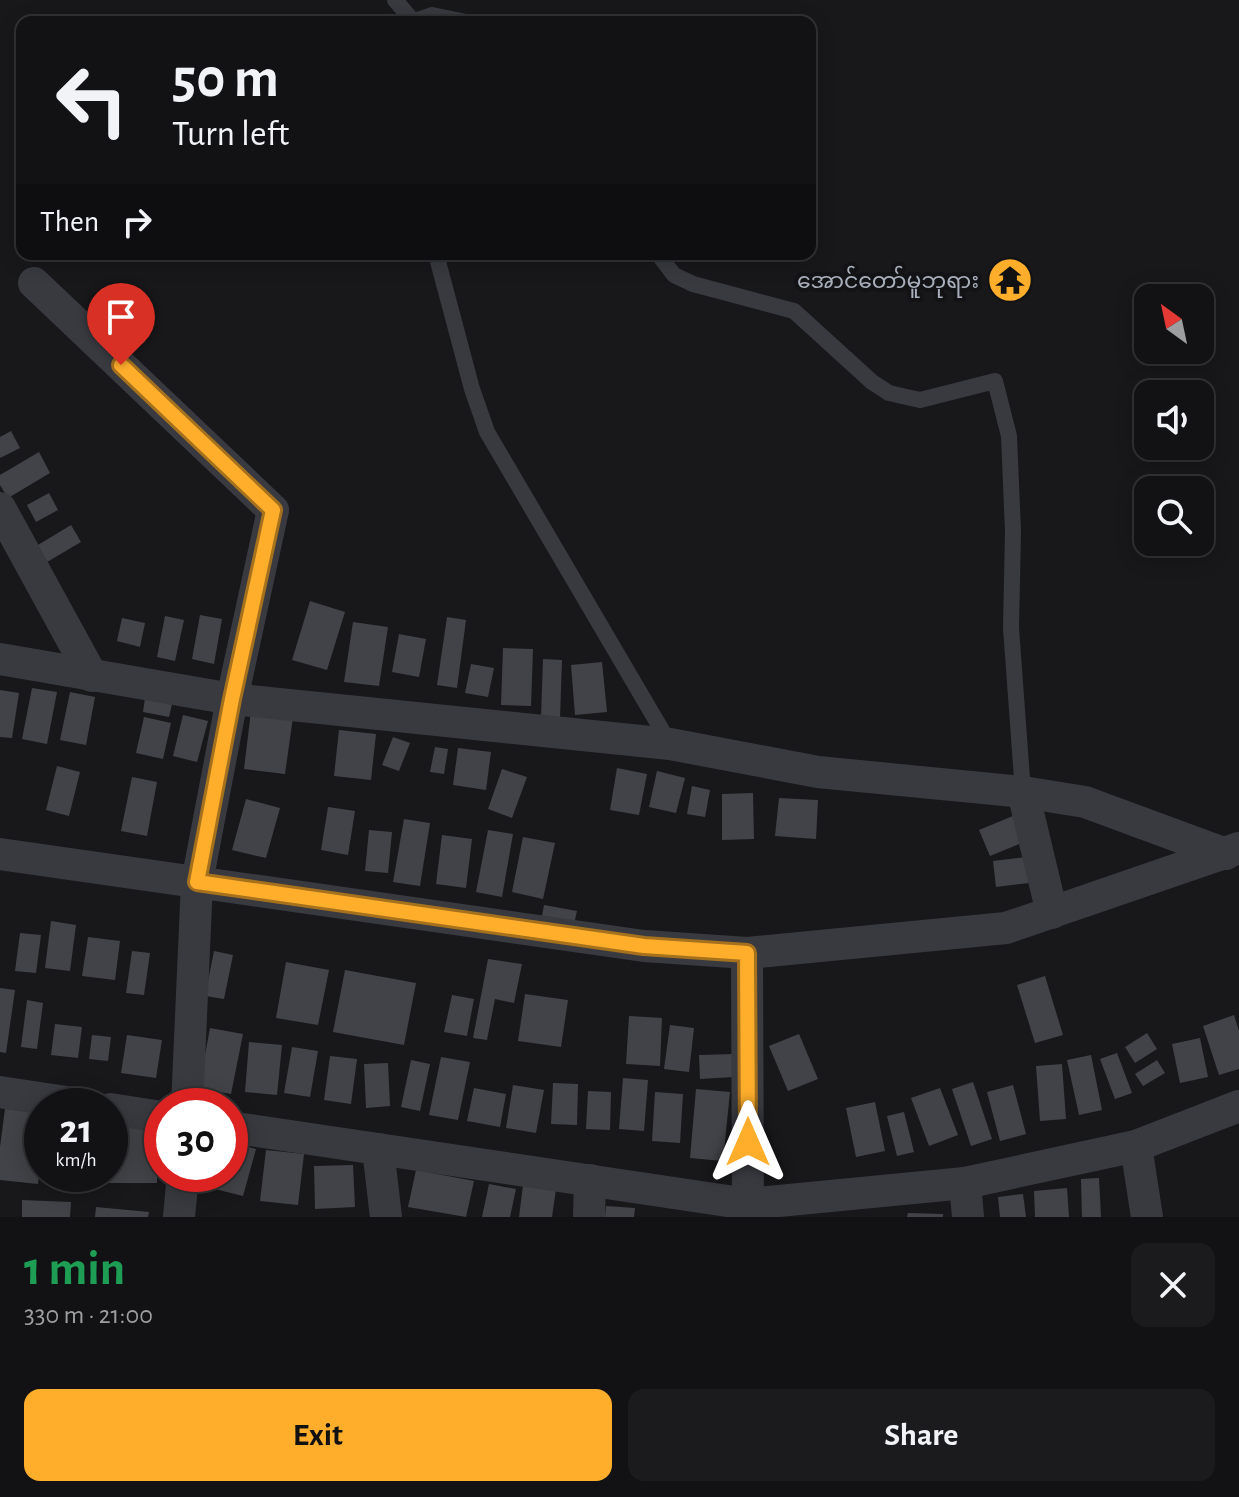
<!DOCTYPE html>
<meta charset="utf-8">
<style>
:root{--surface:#121214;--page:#1b1b1d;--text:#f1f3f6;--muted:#9c9ea0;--line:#313234;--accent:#ffae2c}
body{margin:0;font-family:"Alegreya Sans","Noto Sans Myanmar",sans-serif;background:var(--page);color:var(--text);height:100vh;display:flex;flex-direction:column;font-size:30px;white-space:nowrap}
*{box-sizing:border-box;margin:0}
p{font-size:26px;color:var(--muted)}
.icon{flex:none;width:44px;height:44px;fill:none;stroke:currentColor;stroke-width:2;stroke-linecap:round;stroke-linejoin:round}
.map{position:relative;height:1217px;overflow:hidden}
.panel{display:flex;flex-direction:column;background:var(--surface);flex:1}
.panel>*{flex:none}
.top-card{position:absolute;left:16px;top:16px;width:800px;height:244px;border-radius:16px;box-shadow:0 4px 20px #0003,0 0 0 2px var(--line);background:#121214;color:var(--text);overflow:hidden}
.needle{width:52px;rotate:327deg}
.buttons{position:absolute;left:1134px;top:284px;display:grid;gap:16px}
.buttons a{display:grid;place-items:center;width:80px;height:80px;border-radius:16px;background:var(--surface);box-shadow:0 4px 20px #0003,0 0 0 2px var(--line);font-size:40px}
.speed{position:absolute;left:24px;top:1088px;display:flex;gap:16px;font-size:40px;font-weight:700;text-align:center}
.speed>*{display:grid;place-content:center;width:104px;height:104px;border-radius:50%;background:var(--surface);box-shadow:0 4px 20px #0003,0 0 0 2px var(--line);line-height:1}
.speed small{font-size:20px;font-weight:400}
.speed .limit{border:12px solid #d22;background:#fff;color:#111}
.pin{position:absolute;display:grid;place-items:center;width:68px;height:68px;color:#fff;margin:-82px -34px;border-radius:50% 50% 50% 0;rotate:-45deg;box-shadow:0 0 8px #0007}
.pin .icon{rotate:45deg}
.me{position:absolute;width:88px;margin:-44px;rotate:0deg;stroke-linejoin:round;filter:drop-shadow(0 0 6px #0008)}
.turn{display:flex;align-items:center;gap:28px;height:168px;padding:0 24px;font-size:36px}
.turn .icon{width:104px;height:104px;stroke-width:2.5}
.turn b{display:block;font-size:56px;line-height:68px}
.then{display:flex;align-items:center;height:76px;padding:0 24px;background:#0003;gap:16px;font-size:30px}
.round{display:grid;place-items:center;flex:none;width:84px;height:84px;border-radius:16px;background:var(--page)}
.headline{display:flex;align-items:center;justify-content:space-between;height:136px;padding:0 24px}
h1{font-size:48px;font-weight:700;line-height:60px;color:#1e9e55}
.primary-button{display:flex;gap:16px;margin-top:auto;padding:16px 24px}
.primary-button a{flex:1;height:92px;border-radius:16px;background:var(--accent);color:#111;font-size:32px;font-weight:700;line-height:92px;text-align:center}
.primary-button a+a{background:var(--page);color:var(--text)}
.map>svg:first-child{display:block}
.building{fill:#424348}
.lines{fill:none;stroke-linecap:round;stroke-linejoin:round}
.service{stroke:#393a40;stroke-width:16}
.minor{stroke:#393a40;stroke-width:32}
.route-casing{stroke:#a6711d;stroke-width:20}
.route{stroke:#ffae2c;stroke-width:14}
.labels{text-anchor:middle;stroke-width:8;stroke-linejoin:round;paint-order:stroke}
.poi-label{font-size:22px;fill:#a9b0bc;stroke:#131316;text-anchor:end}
</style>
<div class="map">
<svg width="1239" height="1217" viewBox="0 0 1239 1217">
<rect width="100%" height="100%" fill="#18181b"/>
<g class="building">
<path d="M11,431L20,448L0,458V437Z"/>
<path d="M39,452L50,473L8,498L0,485V475Z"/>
<path d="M49,493L58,510L36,522L27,505Z"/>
<path d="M71,525L81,542L42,565L33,548Z"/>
<path d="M310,601L345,612L327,670L292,660Z"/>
<path d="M200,615L222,619L214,664L192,659Z"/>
<path d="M165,616L184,620L175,661L157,657Z"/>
<path d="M447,617L466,620L457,688L437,685Z"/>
<path d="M122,618L145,623L140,647L117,641Z"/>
<path d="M353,622L388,627L379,686L344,682Z"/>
<path d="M399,634L426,639L419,677L392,672Z"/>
<path d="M503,648L533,649L531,706L501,705Z"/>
<path d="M543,659L562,660L560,718L541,717Z"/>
<path d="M602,662L607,712L575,715L571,665Z"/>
<path d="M471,664L494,668L488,697L465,693Z"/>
<path d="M32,688L57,692L47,744L22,739Z"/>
<path d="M0,690L19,693L12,738L0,737Z"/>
<path d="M70,692L95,697L86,745L60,740Z"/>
<path d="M145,698L172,704L169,717L143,712Z"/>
<path d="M251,711L293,717L285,774L244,769Z"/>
<path d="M183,715L208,721L197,762L173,756Z"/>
<path d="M144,717L171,723L163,759L136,753Z"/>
<path d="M339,730L376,734L371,780L334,776Z"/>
<path d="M393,737L410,743L399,771L382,765Z"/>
<path d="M435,747L448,749L444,774L430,772Z"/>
<path d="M458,748L491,752L486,790L453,785Z"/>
<path d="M57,766L80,772L69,816L46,810Z"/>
<path d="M617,768L647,774L639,815L610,810Z"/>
<path d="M502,769L527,777L512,818L488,809Z"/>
<path d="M657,771L685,778L676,813L649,807Z"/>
<path d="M132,777L157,782L147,836L121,831Z"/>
<path d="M692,786L710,790L705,817L687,814Z"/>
<path d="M753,793L754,839L722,840V794Z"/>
<path d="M779,798L818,800L816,839L775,836Z"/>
<path d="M246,799L280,808L266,858L232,850Z"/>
<path d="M328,807L355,811L348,855L321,850Z"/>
<path d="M1013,816L1024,842L990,856L979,830Z"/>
<path d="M404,819L430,823L420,886L393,882Z"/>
<path d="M369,830L392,832L388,873L365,871Z"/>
<path d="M488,830L513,834L502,897L476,892Z"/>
<path d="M442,835L472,839L466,888L436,884Z"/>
<path d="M523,837L555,843L543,899L512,892Z"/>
<path d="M1026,857L1029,883L996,887L993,861Z"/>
<path d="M544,905L577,911L573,928L541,921Z"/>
<path d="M51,921L76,925L70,971L45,968Z"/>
<path d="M20,933L41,935L36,973L15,971Z"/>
<path d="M88,937L120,941L115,980L82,976Z"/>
<path d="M132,951L150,953L144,995L126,993Z"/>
<path d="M214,951L233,955L224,999L205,996Z"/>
<path d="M488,959L522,964L514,1003L495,999L487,1040L473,1038Z"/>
<path d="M286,962L329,970L318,1025L276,1018Z"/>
<path d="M345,970L416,983L404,1045L333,1032Z"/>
<path d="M1045,976L1063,1035L1035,1043L1017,985Z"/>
<path d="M0,988L15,990L6,1053L0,1052Z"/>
<path d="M525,994L568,1000L561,1047L518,1041Z"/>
<path d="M452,995L474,999L467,1036L444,1032Z"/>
<path d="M27,1000L43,1003L37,1049L21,1047Z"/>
<path d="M1234,1015L1239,1031V1069L1219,1075L1203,1026Z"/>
<path d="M629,1016L662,1018L660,1066L626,1064Z"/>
<path d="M55,1024L82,1027L78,1058L51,1055Z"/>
<path d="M670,1025L694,1028L689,1072L664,1069Z"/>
<path d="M210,1028L243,1034L231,1094L199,1088Z"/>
<path d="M1147,1033L1157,1049L1135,1063L1125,1047Z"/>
<path d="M799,1034L818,1079L788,1091L769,1046Z"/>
<path d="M92,1035L111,1037L108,1061L89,1059Z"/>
<path d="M127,1035L162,1040L156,1078L121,1073Z"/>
<path d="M1200,1038L1208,1077L1180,1083L1172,1044Z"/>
<path d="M249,1042L282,1045L277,1095L245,1092Z"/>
<path d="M292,1047L318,1051L310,1097L284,1093Z"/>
<path d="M1117,1053L1132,1093L1115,1099L1100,1059Z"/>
<path d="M734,1054V1077L700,1079L699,1055Z"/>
<path d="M1091,1055L1102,1110L1079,1115L1067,1060Z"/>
<path d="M330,1056L357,1059L351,1104L324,1100Z"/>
<path d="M441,1057L470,1062L458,1120L429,1115Z"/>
<path d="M411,1060L430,1064L420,1111L401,1107Z"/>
<path d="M1157,1060L1165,1073L1143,1086L1135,1074Z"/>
<path d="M388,1063L390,1106L366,1108L364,1064Z"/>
<path d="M1062,1064L1066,1119L1040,1121L1036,1066Z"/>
<path d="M623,1078L648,1080L644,1131L619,1129Z"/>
<path d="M973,1082L992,1139L971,1146L952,1089Z"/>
<path d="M553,1083L578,1084L577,1125L551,1124Z"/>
<path d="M513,1085L544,1090L536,1133L506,1128Z"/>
<path d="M1013,1085L1026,1134L1000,1141L987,1092Z"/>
<path d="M474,1088L506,1094L500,1127L467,1121Z"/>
<path d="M940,1088L958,1135L929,1146L911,1098Z"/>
<path d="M696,1089L730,1092L723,1161L690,1158Z"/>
<path d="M588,1091L611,1092L610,1130L586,1129Z"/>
<path d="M655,1092L683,1094L680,1143L652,1141Z"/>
<path d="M875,1102L885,1151L856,1157L846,1108Z"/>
<path d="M5,1109L42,1113V1147L38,1184L0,1180V1147Z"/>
<path d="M904,1112L914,1152L897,1156L887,1116Z"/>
<path d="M157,1125V1183H108L110,1126Z"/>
<path d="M230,1142L256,1149L243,1196L211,1188L215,1174H230Z"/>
<path d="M266,1150L304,1154L298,1205L260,1201Z"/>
<path d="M353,1165L355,1207L315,1209L314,1166Z"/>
<path d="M416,1170L474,1181L466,1217L408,1207Z"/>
<path d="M56,1174H92L91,1180Z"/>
<path d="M1099,1178L1101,1217H1082L1081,1179Z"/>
<path d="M489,1184L516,1189L510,1217H482Z"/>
<path d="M523,1185L556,1189L552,1217H519Z"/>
<path d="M1067,1188L1069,1217H1035L1034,1191Z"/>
<path d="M1023,1194L1026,1217H1000L998,1197Z"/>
<path d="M22,1200L71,1202L70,1217H22Z"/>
<path d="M606,1206L635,1208L634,1217H605Z"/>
<path d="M96,1207L149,1212L148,1217H95Z"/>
<path d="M908,1213L943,1214V1217H907Z"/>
</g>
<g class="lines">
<g class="service">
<path d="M395,0L413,21"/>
<path d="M411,22L432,15L466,22"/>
<path d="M436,254L472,389L487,432L670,744"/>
<path d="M658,254L674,275L693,284L794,311L872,382L889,393L920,400L995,381L1009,436L1013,531L1011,628L1023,792"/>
</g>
<g class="minor">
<path d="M34,283L273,510L232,699L197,882L187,1106"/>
<path d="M0,508L92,676"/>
<path d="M0,659L232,699L670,744L818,772L1023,792L1085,802L1226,854"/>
<path d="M1023,792L1052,913"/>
<path d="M0,854L644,946L747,953L1006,928L1239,848"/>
<path d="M747,953L748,1217"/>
<path d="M0,1092L92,1106"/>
<path d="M110,1109L162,1117"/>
<path d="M230,1127L748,1204L965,1183L1136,1146L1239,1106"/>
<path d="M1136,1146L1147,1217"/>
<path d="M378,1149L386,1217"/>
<path d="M965,1183L968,1217"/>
<path d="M179,1217L183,1174"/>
<path d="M589,1217L590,1180"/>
</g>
</g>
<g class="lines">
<g class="route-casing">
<path id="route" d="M121,365L273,510L232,699L197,882L644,946L747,953L748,1142"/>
</g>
<use href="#route" class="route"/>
</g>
<defs>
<g id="temple-disc" transform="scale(2.3)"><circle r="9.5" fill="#ffae2c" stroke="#131316"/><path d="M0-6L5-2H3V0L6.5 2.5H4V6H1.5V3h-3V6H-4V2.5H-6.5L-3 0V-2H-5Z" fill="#111"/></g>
</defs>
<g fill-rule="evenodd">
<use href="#temple-disc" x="1010" y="280"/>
</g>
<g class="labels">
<g class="poi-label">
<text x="979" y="288">အောင်တော်မူဘုရား</text>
</g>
</g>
</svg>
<div class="buttons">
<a><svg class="needle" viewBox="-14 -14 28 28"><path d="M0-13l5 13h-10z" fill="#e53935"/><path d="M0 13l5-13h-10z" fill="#9c9ea0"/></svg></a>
<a><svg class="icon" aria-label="sound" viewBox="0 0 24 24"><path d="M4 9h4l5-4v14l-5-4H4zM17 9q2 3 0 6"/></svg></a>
<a><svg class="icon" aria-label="search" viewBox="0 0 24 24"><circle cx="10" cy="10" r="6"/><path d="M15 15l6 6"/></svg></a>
</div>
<div class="speed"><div>21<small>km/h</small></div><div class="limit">30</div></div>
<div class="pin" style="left:121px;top:365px;background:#d93025"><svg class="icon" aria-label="arrive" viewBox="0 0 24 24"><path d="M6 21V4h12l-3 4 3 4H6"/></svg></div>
<svg class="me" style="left:748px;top:1142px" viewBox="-20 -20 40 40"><path d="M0-17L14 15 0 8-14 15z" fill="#ffae2c" stroke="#fff" stroke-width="4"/></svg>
<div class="top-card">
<div class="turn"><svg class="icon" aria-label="left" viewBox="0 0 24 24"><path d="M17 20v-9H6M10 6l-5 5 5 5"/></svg><div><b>50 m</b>Turn left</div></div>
<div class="then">Then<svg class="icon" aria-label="right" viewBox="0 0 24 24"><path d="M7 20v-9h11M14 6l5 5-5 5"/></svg></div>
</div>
</div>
<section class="panel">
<div class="headline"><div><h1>1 min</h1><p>330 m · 21:00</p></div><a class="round"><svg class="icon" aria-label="close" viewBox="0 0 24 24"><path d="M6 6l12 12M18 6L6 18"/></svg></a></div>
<div class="primary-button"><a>Exit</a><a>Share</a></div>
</section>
